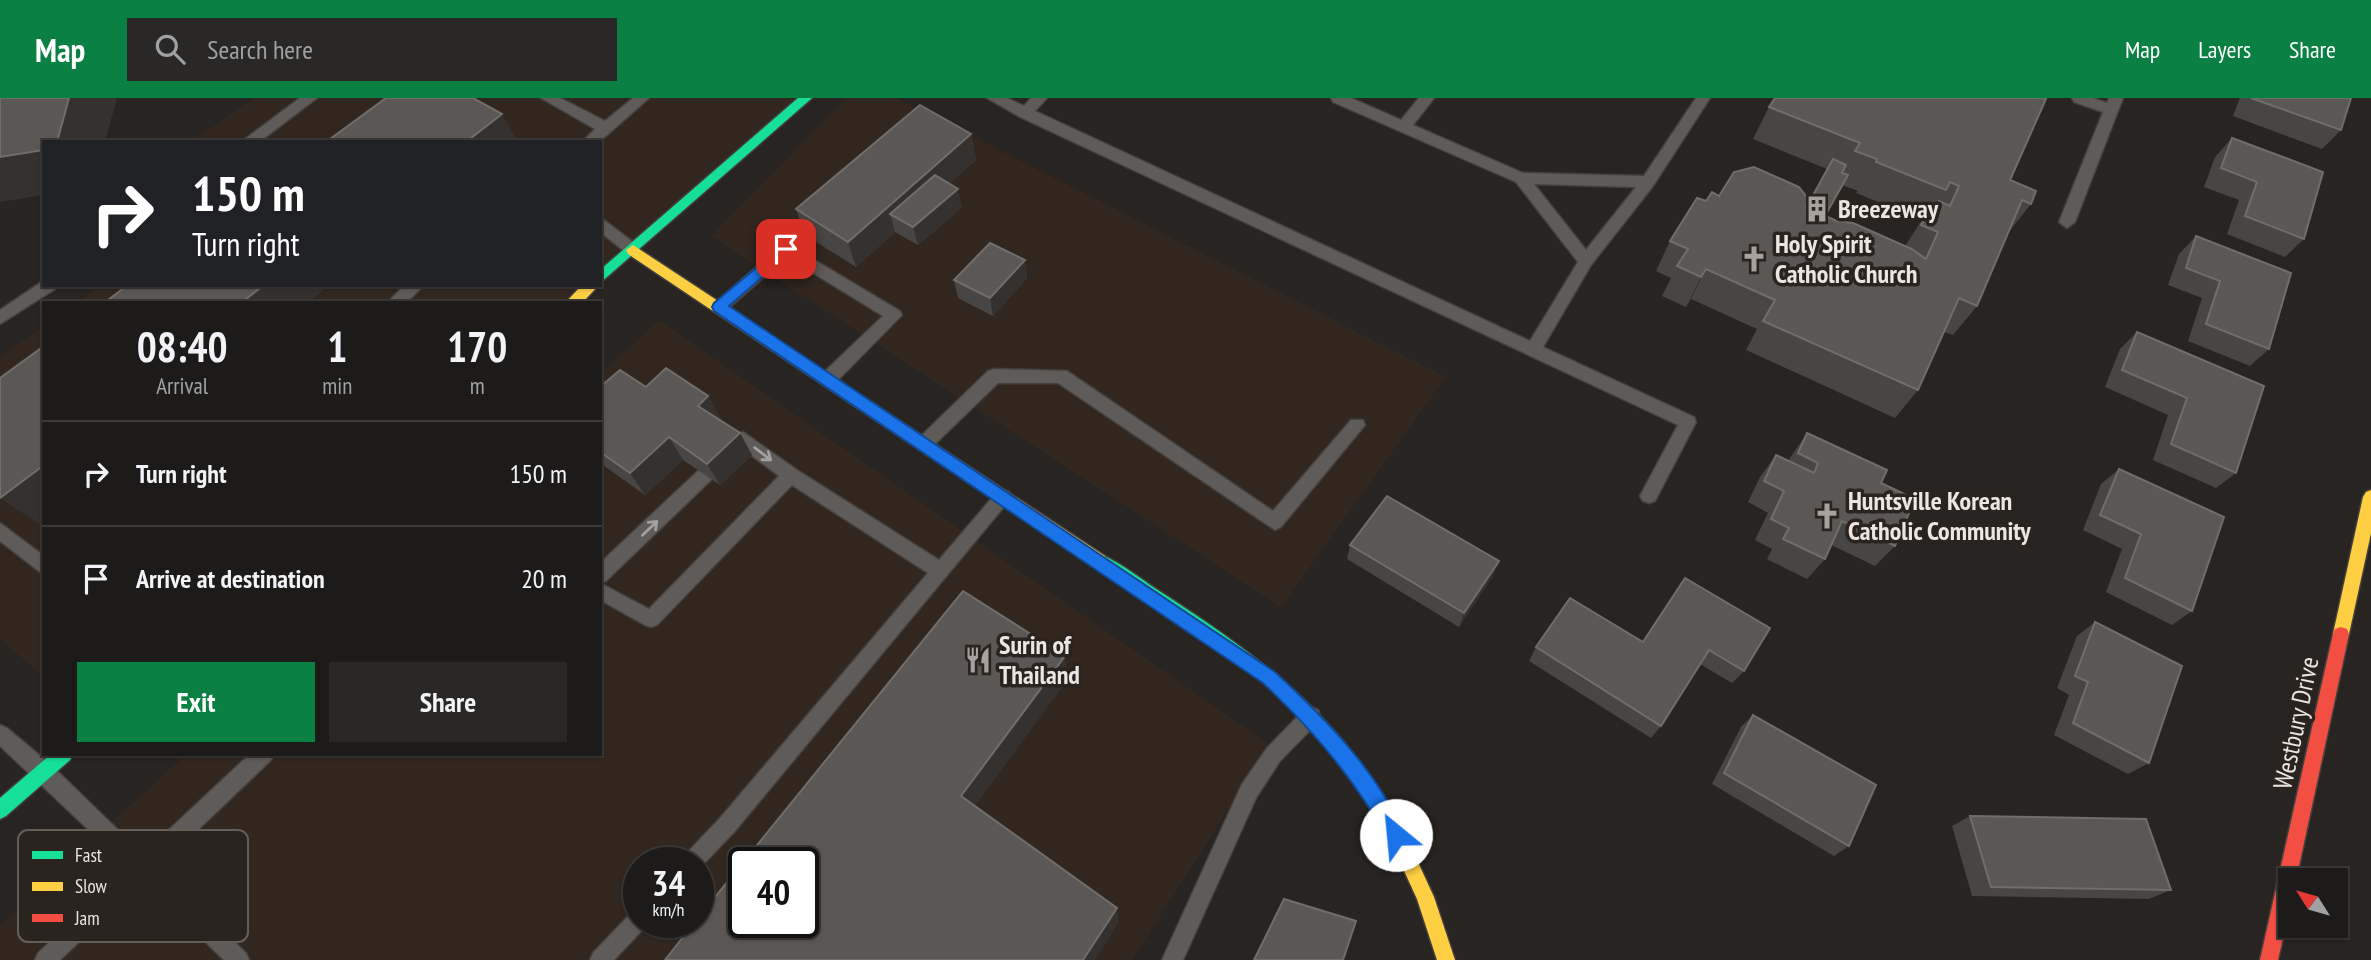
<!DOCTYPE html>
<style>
:root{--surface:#1d1b19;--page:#2a2826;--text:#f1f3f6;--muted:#a0a1a2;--line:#3b3938;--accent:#0b8043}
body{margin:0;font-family:"PT Sans Narrow",sans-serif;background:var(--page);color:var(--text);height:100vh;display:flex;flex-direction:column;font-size:26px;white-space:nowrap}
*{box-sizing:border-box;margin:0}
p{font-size:23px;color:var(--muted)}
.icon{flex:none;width:38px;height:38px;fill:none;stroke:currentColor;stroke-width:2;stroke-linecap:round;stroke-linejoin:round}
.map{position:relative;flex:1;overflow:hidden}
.details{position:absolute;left:42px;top:203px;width:560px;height:455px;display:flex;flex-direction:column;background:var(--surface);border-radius:0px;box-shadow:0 2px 5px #0004,0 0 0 2px var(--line)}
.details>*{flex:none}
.hud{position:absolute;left:42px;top:42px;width:560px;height:147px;border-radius:0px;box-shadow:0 2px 5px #0004,0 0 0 2px var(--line);background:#202124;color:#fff;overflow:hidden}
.needle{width:46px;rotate:307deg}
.tools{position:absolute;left:2278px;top:770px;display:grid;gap:14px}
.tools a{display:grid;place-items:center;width:70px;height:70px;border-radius:0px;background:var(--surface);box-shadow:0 2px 5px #0004,0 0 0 2px var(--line);font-size:35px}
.speed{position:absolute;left:623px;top:749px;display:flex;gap:14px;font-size:35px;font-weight:700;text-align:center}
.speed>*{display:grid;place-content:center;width:91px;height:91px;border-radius:50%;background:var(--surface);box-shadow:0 2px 5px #0004,0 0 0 2px var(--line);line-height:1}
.speed small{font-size:18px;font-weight:400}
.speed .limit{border:4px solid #111;border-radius:10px;background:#fff;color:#111}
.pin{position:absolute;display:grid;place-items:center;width:60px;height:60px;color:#fff;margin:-30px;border-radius:14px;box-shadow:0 4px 10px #0006}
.me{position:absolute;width:77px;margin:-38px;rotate:332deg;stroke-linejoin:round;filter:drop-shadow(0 0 5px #0008)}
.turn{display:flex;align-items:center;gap:24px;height:147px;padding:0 35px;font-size:32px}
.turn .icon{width:91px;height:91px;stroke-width:2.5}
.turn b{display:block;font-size:49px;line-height:60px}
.eta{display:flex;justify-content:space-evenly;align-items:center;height:119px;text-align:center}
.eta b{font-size:42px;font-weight:800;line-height:49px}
.action{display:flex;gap:14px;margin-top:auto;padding:14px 35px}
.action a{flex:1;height:80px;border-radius:0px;background:var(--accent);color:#fff;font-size:28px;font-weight:800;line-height:80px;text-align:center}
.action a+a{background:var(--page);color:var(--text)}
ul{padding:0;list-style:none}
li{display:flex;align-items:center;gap:21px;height:105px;padding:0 35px;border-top:2px solid var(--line)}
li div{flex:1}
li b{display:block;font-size:26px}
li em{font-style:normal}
header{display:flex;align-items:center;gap:42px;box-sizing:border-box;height:98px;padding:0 35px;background:var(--accent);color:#fff}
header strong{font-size:33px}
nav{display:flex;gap:38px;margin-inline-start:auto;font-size:24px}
.search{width:490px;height:63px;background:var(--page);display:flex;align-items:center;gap:18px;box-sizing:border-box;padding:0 24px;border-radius:0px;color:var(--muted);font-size:26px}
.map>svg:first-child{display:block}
.built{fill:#32271f;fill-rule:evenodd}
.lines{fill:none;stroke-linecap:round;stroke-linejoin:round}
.lane-casing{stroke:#44403e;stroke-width:3}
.fast-casing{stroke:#44403e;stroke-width:3}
.slow-casing{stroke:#44403e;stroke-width:3}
.jam-casing{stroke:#44403e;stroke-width:3}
.lane{fill:#5e5b58;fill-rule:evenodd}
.fast{fill:#16e098;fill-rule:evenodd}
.slow{fill:#ffcf43;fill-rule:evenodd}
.jam{fill:#f24e42;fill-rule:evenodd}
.wall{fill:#484644;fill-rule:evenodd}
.shaded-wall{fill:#34312f}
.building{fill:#5a5755;stroke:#706e6b;stroke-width:2;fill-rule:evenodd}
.oneway{stroke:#a4a09e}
.route{fill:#1a73e8;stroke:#114b97;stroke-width:2}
.labels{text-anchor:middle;stroke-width:7;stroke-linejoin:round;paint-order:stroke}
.poi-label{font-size:26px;font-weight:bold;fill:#ebe6e3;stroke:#2a231e;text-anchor:start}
.street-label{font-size:26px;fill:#ebe6e3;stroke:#2a231e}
.key{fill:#2a231e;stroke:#645e59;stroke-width:2}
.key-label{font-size:19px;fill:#ebe6e3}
</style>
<header>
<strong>Map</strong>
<div class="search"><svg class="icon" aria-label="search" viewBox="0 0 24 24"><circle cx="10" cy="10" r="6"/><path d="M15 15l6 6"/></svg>Search here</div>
<nav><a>Map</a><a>Layers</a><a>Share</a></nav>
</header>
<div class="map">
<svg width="2371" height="862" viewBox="0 0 2371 862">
<rect width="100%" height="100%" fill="#272421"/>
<g class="built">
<path d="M254,0H807L600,183V44H191Z"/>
<path d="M846,0H897L1446,279L1281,509L711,138Z"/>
<path d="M101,187H595L575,205H76Z"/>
<path d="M659,222L1270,647L1132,862H0V828L186,656H600V276ZM639,765H698V824H639ZM744,765H803V824H744Z"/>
<path d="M44,228V579L0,541V259Z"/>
</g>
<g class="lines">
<g class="lane-casing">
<g id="lane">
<path d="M300,0H317L259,44H241Z"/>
<path d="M541,0H560L605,23L633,0H649L599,44H582L595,31Z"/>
<path d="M987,0H1007L1024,8L1031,0H1047L1035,13L1530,243L1578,164L1516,84L1333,4L1331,0H1351L1401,22L1419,0H1434L1413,27L1523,75L1644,78L1696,0H1710L1653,88L1591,167L1543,249L1694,319L1696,324L1655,403L1649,405L1643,403L1640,398L1678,327L1020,19ZM1534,86L1636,89L1586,152Z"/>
<path d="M2072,0H2093L2107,5L2109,0H2123L2075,124L2067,130L2059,124L2103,14L2074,4Z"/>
<path d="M600,119L638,148L641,152L638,156H628L600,134Z"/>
<path d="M786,145L900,213L902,217L834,286H822L820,281L822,276L883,218L787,159L725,213H713L711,209L781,147Z"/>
<path d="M43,183L44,187H57L55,191L0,226V212Z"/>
<path d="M405,187H424L406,205H387Z"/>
<path d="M994,271L1067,273L1273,413L1351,322H1363L1365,327L1281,429L1275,432L1058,285H998L931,350H919L917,345L919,340L988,273Z"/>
<path d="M743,334L797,372L939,462L997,394L1003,392L1009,394L1012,399L735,733L698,772V765H681L684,758L721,719L928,475L792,387L657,527L651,529L645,527L600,502V485L649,511L779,378L743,351L736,354L730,352L728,347L737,336Z"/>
<path d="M705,370L711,372L714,377L711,382L606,483L600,485V465L699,372Z"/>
<path d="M0,425L44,458V477L0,443Z"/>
<path d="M1311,609L1318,612L1320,618L1318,624L1280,663L1256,700L1183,862H1162L1242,686L1267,650L1304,612Z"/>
<path d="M0,627L7,630L51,667L143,756L250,656H274L271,662L158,770L246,855L249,862H224L143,783L60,862H35L38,855L129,770L0,648Z"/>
<path d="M639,811V824H648L646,828L614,862H590L593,855L632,814Z"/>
</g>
</g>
<g class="fast-casing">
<g id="fast">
<path d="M798,0H812L600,185V172Z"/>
<path d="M1099,456C1123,465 1145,485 1167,498C1265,562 1338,618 1398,721L1401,727L1398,733L1392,736L1386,733C1357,684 1323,638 1281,600C1224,549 1156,510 1093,468L1091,463L1093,458Z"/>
<path d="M51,656H73L70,662L6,718L0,721V700Z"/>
</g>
</g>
<g class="slow-casing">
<g id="slow">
<path d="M633,147L1105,458L1107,463L1105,468L1099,470L1093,468L628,156L626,152Z"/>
<path d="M582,187H599L582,205H565Z"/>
<path d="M2371,392V435L2349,536L2347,541L2341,543L2335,541L2333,536L2363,399L2366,394Z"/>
<path d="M1392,718L1398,721L1434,799L1455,862H1437L1417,801L1383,727L1386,721Z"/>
</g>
</g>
<g class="jam-casing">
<path id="jam" d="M2341,529L2347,531L2349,536L2296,782H2291V805L2278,862H2260L2333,536L2335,531Z"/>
</g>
<use href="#lane" class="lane"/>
<use href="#fast" class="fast"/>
<use href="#slow" class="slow"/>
<use href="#jam" class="jam"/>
</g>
<g class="wall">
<path d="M2240,0H2351L2341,32L2322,51L2233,18Z"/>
<path d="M1769,9L2010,82L2031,106L2008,135L1977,208L1953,237L1944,234L1918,292L1895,320L1746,252L1757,231L1691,201L1686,209L1662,198L1671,180L1656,173L1670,143L1706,103L1719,98L1809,103L1827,71L1753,41ZM1842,87L1858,93L1856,95L1922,122L1905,148L1825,118Z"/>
<path d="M971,36L976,62L949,86L962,109L918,147L895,134L856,169L805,137L796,111Z"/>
<path d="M2232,40L2304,141L2285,159L2227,136L2239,102L2204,89L2215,59Z"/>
<path d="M2196,138L2269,251L2250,268L2188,243L2202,200L2168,187L2179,156Z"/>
<path d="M1025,162L1027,180L993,218L958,200L954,182Z"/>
<path d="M2137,234L2264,288L2236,375L2216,390L2153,362L2168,317L2105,289L2120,251Z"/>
<path d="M600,289H646L708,298L721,321L720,322L740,335L752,357L720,387L683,362L645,397L600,365Z"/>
<path d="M1807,335L1881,385L1895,448L1875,468L1831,447L1825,461L1807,481L1767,461L1772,451L1755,442L1768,415L1748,404L1760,379L1776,357L1788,363Z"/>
<path d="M2119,371L2192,513L2172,527L2106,494L2122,451L2083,432L2101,386Z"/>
<path d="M1350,447L1493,478L1459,529L1347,461Z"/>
<path d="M1685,480L1744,573L1732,585L1700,566L1661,628L1651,640L1529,563L1536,549L1642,544Z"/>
<path d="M2095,524L2149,665L2128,676L2054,637L2069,597L2057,590L2077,538Z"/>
<path d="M1753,617L1849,748L1834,758L1712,686L1741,629Z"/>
<path d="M1970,718L2171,792L2149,801L1972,798L1952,728Z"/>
</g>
<g class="shaded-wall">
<path d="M69,0H117L105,44H57Z"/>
<path d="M502,16L518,44H466Z"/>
<path d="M971,36L976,62L905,125L890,116L895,134L856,169L848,144Z"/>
<path d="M44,52V97L0,104V59Z"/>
<path d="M958,91L962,109L918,147L913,129Z"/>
<path d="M1025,162L1027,180L993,218L990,200Z"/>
<path d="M1706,171L1691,201L1686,209L1701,179Z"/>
<path d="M264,187H330L308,205H241Z"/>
<path d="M708,298L721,321L711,330L698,308Z"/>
<path d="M740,335L752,357L720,387L707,366Z"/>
<path d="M669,339L683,362L645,397L630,375Z"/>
<path d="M44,367V423L39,426L0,400Z"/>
<path d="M1499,463L1493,478L1459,529L1464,515Z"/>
<path d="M1065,558L1069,580L969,716L961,698Z"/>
<path d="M1117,810L1119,824L1095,862H1083Z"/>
</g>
<g class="building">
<path d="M0,0H69L57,44H44V52L0,59Z"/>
<path d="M386,0H473L502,16L466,44H326Z"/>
<path d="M1775,0H2042L2046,1L2010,82L2036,93L2031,106L2022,102L1977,208L1959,200L1918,292L1763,223L1775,202L1706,171L1701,179L1677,168L1688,151L1670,143L1697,100L1706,103L1712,94L1719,98L1734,74L1754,69L1799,89L1810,103L1806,110L1837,123L1853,125L1912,151L1926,161L1938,134L1921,127L1930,112L1934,113L1939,103L1950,108L1959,88L1950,84L1946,92L1876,64L1877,61L1855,53L1860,45L1769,9Z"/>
<path d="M2251,0H2351L2341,32Z"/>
<path d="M920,7L971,36L848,144L796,111Z"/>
<path d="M2232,40L2323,74L2304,141L2245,118L2257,84L2221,70Z"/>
<path d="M1833,61L1846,67L1842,75L1848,77L1825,118L1806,110Z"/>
<path d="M935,77L958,91L913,129L890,116Z"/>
<path d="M2196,138L2291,175L2269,251L2206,226L2220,183L2186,170Z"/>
<path d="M990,145L1025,162L990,200L954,182Z"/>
<path d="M128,187H264L241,205H104Z"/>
<path d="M2137,234L2264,288L2236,375L2171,346L2187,300L2122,272Z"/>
<path d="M44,248V367L0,400V280Z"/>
<path d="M666,270L708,298L698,308L740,335L707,366L669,339L630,375L600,354V289L620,272L646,289Z"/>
<path d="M1807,335L1887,372L1881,385L1915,401L1895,448L1842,423L1825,461L1783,441L1789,430L1771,421L1784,393L1764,383L1776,357L1814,375L1818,365L1798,355Z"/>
<path d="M2119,371L2224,419L2192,513L2125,480L2141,436L2100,417Z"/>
<path d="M1387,398L1499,463L1464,515L1350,447Z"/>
<path d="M1685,480L1770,530L1744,573L1709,552L1661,628L1536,549L1570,500L1643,544Z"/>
<path d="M963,493L1065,558L961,698L1117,810L1083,862H665L695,824H698V820ZM744,765H803V824H744Z"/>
<path d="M2095,524L2182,568L2149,665L2073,625L2088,584L2075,578Z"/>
<path d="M1753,617L1876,687L1849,748L1724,675Z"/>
<path d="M1970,718L2146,721L2171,792L1991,789Z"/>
<path d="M1284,801L1356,823L1343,862H1254Z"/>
</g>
<defs><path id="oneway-shaft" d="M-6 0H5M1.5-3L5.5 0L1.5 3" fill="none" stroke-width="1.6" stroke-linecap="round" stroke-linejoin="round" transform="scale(1.75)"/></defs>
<g class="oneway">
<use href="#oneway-shaft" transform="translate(763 356) rotate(37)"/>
<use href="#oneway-shaft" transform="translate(650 430) rotate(-44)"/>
</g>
<path class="route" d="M786,145L793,151L791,154L729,208L1275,574C1325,620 1378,674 1405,737L1402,744L1396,746L1389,744C1357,683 1313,632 1263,585L714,213L712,209L714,205Z"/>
<defs>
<g id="building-bare" transform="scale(2.1)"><path d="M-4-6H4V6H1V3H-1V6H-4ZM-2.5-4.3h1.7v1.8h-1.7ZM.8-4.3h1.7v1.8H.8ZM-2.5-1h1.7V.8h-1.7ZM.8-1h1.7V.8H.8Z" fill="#a6a29f" stroke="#2a231e" stroke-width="2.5" paint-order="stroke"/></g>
<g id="church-bare" transform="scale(2.1)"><path d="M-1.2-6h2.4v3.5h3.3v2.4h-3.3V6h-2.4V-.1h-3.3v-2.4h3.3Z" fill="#a6a29f" stroke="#2a231e" stroke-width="2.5" paint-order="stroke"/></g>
<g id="restaurant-bare" transform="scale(2.1)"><path d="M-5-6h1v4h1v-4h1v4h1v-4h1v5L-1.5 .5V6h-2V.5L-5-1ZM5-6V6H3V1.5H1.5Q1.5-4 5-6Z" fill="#a6a29f" stroke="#2a231e" stroke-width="2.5" paint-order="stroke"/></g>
</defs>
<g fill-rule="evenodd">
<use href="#building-bare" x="1817" y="111"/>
<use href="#church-bare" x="1754" y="161"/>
<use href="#church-bare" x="1827" y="418"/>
<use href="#restaurant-bare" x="978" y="562"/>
</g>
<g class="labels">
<g class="poi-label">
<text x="1838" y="120">Breezeway</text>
<text x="1775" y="155">Holy Spirit<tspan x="1775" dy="30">Catholic Church</tspan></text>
<text x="1848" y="412">Huntsville Korean<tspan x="1848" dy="30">Catholic Community</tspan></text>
<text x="999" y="556">Surin of<tspan x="999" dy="30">Thailand</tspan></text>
</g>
<g class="street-label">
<text transform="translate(2296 625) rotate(-78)" y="9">Westbury Drive</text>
</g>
</g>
<rect x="18" y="732" width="230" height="112" rx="10" class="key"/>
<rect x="32" y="753" width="31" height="8" fill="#16e098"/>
<rect x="32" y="784" width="31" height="9" fill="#ffcf43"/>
<rect x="32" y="816" width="31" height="8" fill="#f24e42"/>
<g class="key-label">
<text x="75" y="764">Fast</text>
<text x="75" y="795">Slow</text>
<text x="75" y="827">Jam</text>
</g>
</svg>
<div class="tools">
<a><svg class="needle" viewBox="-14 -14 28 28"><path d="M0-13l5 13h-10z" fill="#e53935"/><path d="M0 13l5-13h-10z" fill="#a0a1a2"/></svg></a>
</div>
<div class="speed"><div>34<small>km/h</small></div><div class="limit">40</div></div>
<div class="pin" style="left:786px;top:151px;background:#d93025"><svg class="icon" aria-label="arrive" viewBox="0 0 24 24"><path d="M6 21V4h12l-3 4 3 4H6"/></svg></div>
<svg class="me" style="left:1396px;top:737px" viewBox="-20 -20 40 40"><circle r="19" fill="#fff"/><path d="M0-13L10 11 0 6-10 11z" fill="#1a73e8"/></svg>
<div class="hud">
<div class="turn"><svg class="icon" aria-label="right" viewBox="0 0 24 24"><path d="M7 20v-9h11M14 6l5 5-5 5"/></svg><div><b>150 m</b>Turn right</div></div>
</div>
<section class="details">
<div class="eta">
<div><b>08:40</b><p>Arrival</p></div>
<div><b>1</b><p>min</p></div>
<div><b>170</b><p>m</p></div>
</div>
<ul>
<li><svg class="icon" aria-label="right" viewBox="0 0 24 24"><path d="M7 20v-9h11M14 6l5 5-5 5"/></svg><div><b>Turn right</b></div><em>150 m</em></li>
<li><svg class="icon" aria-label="arrive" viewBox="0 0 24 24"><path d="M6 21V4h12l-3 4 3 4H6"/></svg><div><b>Arrive at destination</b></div><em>20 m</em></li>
</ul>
<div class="action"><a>Exit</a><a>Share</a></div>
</section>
</div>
